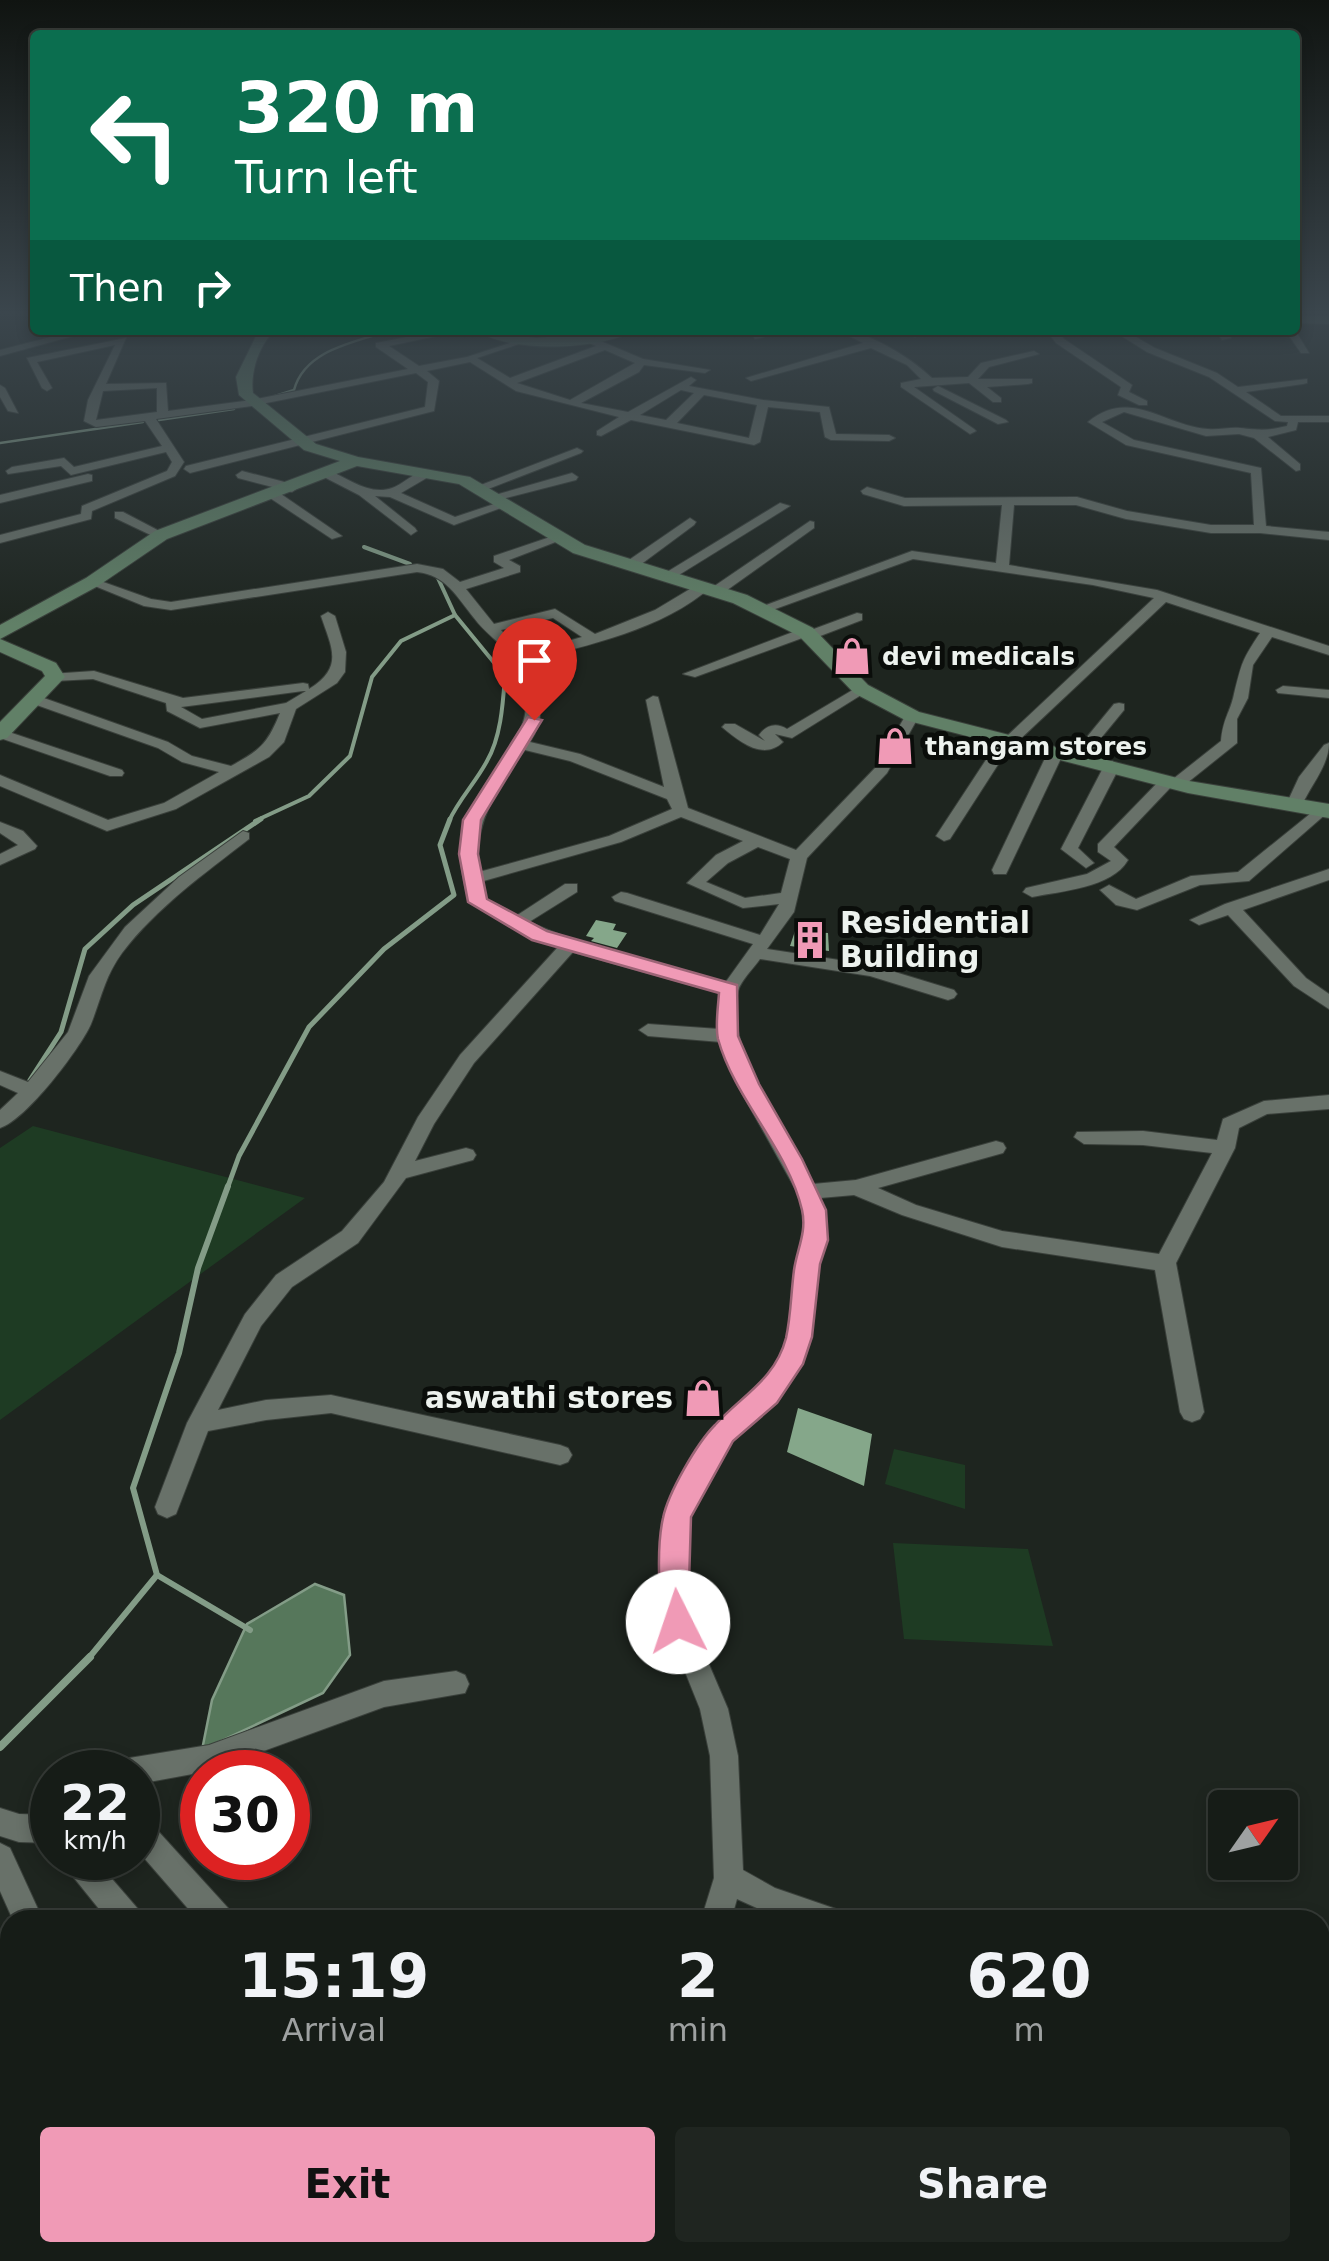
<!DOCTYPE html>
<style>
:root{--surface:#161c17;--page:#1f2520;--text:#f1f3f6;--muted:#9ea1a1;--line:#353a36;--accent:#f09ab6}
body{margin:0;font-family:"DejaVu Sans",sans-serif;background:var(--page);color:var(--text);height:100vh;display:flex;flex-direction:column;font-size:38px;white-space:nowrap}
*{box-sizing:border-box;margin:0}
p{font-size:32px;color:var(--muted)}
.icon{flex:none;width:55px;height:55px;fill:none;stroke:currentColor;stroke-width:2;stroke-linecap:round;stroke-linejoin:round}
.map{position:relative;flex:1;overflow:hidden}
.details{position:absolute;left:0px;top:1910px;width:1330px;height:352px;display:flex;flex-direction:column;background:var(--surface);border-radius:30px 30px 0 0;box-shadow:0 5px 15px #0003,0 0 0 2px var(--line)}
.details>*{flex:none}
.guide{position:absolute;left:30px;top:30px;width:1270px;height:305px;border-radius:10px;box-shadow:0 5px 15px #0003,0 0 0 2px var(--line);background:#0b6e4f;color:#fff;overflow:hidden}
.needle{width:65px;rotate:56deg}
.controls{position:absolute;left:1208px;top:1790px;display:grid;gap:20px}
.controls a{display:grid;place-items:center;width:90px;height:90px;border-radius:10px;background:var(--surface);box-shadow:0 5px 15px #0003,0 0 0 2px var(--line);font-size:50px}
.speed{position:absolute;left:30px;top:1750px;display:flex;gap:20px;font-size:50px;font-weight:700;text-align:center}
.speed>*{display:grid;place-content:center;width:130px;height:130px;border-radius:50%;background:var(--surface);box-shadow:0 5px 15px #0003,0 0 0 2px var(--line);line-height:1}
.speed small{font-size:25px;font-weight:400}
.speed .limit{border:15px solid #d22;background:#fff;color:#111}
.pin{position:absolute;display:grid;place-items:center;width:85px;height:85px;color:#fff;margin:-102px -42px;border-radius:50% 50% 50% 0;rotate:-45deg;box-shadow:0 0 10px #0007}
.pin .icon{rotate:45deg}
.me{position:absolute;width:110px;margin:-55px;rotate:356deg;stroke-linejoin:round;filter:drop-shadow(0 0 8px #0008)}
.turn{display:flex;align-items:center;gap:35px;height:210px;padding:0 40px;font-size:45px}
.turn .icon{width:130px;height:130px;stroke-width:2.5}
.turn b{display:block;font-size:70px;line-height:85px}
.then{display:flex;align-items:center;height:95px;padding:0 40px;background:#0003;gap:20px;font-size:38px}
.eta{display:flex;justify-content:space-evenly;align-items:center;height:170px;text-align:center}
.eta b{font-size:60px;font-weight:600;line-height:70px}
.button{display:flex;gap:20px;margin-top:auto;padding:20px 40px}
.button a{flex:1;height:115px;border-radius:10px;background:var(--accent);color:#111;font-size:40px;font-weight:600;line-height:115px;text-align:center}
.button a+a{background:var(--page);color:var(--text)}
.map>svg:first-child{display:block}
.green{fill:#1e3b23}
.water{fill:#56775b;stroke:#839c87;stroke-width:2.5}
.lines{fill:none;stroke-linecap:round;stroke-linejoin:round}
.stream-far4{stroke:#839c87;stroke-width:2.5}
.stream-far3{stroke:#839c87;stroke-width:4}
.stream-far2{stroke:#839c87;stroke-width:5}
.stream-far1{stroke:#839c87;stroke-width:6}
.stream{stroke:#839c87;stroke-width:8}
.building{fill:#85a78a}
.street-casing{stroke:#3a403b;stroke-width:2}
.secondary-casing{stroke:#3a403b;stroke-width:2}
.street{fill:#687169;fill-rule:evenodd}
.secondary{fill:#618067;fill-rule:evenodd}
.route{fill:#f09ab6;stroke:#9c6476;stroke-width:2.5}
.labels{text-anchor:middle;stroke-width:10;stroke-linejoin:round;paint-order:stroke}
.far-poi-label{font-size:25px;font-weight:bold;fill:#edf2ee;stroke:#0a0d0a;text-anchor:start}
.poi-label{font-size:30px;font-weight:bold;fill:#edf2ee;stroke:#0a0d0a;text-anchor:start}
</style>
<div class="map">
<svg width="1329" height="2261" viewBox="0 0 1329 2261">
<rect width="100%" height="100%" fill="#1e251f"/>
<g class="green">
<path d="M33,1126L305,1198L0,1420V1148Z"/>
<path d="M894,1449L965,1465V1509L885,1484Z"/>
<path d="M893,1543L1028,1549L1053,1646L904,1639Z"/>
</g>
<path class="water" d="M315,1584L344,1595L350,1655L323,1693L202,1750L212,1700L247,1624Z"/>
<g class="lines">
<g class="stream-far4">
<path d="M275,396L294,390C305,349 356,342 392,330"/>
<path d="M159,420L234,409"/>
<path d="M0,443L143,422"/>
</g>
<g class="stream-far3">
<path d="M364,547L410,564"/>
<path d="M437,576L455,615L505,676C503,703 501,737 487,761C476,782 459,799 449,821"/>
<path d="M255,821L309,796L350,756L372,677L401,641L455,615"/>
</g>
<g class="stream-far2">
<path d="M30,1080L61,1032L85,949L133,905L261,819"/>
<path d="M227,1189L239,1156L309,1027L384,949L454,895L440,845L450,819"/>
</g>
<g class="stream-far1">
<path d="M228,1186L198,1268L179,1353L133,1488L157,1575L250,1630"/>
<path d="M88,1659L157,1575"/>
</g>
<path class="stream" d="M0,1747L90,1657"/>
</g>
<g class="building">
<path d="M596,920L616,924L613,930L627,933L617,948L591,941L594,938L586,936Z"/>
<path d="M795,931L828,933L829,951L790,946Z"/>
<path d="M798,1408L872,1434L864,1486L787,1452Z"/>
</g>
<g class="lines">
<g class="street-casing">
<g id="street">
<path d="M1295,310H1304L1295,317Z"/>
<path d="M78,330H95L0,356V350Z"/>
<path d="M345,330H355V331L350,334Z"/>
<path d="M444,330H465L389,346L419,366L467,357L525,338V342L477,358L510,378L596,346L580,339L584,334L643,359L710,370L705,373L644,365L639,372L581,403L628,412L691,377L696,380L689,386L763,400L829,407L836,434L889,435L895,438L889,441L831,440L825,437L820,412L768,407L760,442L754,445L631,420L601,436L597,435V431L619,417L516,391L470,362L427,371L439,381L434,411L190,473L184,469L186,466L425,407L428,382L416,373L252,406L156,419L184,462L175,476L92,511L91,519L0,543V535L81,514L82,506L167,471L172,462L166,452L71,475L61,466L8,474L6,471L12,467L64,458L74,467L162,446L145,421L96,427L84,421L88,400L115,345L37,362L52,388L47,391L42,388L27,358L126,338L106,384L166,383L168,411L252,400L408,369L376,347V343ZM605,350L635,363L570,400L517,383ZM157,388V412L96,420L103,391ZM681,390L694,393L666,420L640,415ZM704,395L757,405L749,438L677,423Z"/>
<path d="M750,330H760L764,337L755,339Z"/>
<path d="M838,330C867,330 911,358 932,378L968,377L981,363L1034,351L1039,354L989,367L978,379H1032V383L1028,384L987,387L1001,398V402H993L969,383L914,387L974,429L976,431L970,434L901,387V383L921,379L907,365L871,348L751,381L746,378L863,343Z"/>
<path d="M904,330H916L920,334L915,337Z"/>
<path d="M1046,330H1056L1064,339L1132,385L1129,392L1147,401V405H1139L1118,395L1121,387L1056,343Z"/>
<path d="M1112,330H1124L1155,348L1217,373L1238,387L1307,379V383L1303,384L1246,392L1281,416H1329V422H1298L1296,430L1268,437L1300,464V470L1296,471L1254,438L1239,434L1206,436L1124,412L1102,422L1134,440L1261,468L1266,526L1329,532V540L1260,533H1211L1126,519L1076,505H1014L1009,565L1157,590L1329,646V655L1272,637L1253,665L1248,698L1237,719V743L1182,787H1171L1114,847L1128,860C1112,888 1061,891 1032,897L1023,892L1026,888L1087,874L1111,861L1098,852V844L1161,779H1173L1221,741C1223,718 1230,713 1234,694C1242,662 1242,660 1260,633L1166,602L1015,744L1010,746L950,839L944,841L936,836L1001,737L1007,736L1154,598L1093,585L913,559L767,612L755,609L912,551L996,563L1002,505L904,506L863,494L861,491L867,487L905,498L1077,497L1127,511L1211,525H1254L1251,473L1126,445L1088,422C1130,387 1164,426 1208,429C1219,430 1230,427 1240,428C1260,430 1266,431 1287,426L1288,422L1275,421L1209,377L1147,352Z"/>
<path d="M1216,330H1226L1231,338L1222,340Z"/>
<path d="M1285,330H1295L1309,353H1301Z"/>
<path d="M0,385L5,388L18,413L8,411L0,397Z"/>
<path d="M938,386L1006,420L1008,422L998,424L934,391L933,389Z"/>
<path d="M577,448L583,451L581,453L483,491L473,488Z"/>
<path d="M328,470C348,478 369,496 392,488C406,483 415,470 430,470V476L401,493L455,517L506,500L512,504L454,525L390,497L375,496L415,528L417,531L411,535L359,495L324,477V471Z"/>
<path d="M242,471L296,485L298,488L292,492L238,478L236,475Z"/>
<path d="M572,473L578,477L576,480L494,501L488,497Z"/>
<path d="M88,474L92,475V481L0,503V495Z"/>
<path d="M270,492H278L342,536L332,539L270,498Z"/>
<path d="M780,503L790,506L674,578L662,575Z"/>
<path d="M115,512H123L167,535L157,538L115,518Z"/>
<path d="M690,518L696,522L694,525L636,568H626V562Z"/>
<path d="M810,521L814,522V528L723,593H713V587Z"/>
<path d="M556,535L566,538L509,560L520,566V572L466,589L494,624L555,609L595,634L655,610L700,583L712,586C663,630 588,645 527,661C540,690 548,714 530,742L580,754L664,787L646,700L653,696L658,697L688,808L796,850L875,768L907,713H917L919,716L887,773L807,858L794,912L767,949L872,965L954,990L957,994L954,998L948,1000L870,976L760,959C754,968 741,980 738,991C722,1044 787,1138 813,1184L856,1180L996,1141L1003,1143L1006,1148L1003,1153L878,1188L916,1205L1002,1231L1159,1254L1212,1153L1143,1145L1084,1144L1074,1137L1077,1132L1143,1131L1217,1140L1223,1119L1264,1101L1329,1095V1109L1267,1114L1239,1128L1235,1148L1176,1263L1204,1412L1200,1419L1192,1422L1184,1419L1180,1412L1155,1270L1002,1247L902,1215L854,1195L820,1198L824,1210L826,1240L818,1264L810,1337L801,1364L776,1403L731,1441L706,1481L689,1517L687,1583L691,1622L728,1709L738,1756L743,1870L775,1888L836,1909L840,1920H783L737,1899L731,1920H701L714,1878L710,1756L700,1709L665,1622L661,1583L665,1517L687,1468L715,1427L760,1389L780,1361L788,1337L796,1264L804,1240V1210L797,1192L737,1084L721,1042L648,1036L639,1030L648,1024L719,1029L720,993L573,952L474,1063L434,1124L415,1161L466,1148L473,1150L476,1155L473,1160L406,1178L358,1243L292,1287L261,1326L218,1410L266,1400L331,1395L560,1445L568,1448L572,1455L568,1462L560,1465L331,1413L266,1420L208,1431L176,1514L167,1518L158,1514L155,1507L187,1423L245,1314L276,1275L342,1231L384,1182L418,1117L460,1055L558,947L510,927L469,902C462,877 457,853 464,827C483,762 559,730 510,656C499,641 484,632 474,618C457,597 446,575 417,572L171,610L144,606L85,582L92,578L151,599L171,602L417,564L443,569L460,582L504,568L494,562V556ZM553,618L582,637L522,654L501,630ZM525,750L570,761L667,799L672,809L609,836L479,872C472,825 497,787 525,750ZM681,817L743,841L716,855L687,883L743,908L779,904L760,935L627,893L621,892L612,897L615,901L753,944L725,983L575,941L529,922L577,892V884H565L516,916L486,899L480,882L621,842ZM758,847L790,859L781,893L745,898L706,882L728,863Z"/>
<path d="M328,612L335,616L346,652L345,672L337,683L296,709L284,742L269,757L176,809L107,831L0,786V775L108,820L164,803L219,772L182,762L158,748L31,703V697H41L168,742L192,756L231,766C260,750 267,745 280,713L200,728L167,711L166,703L93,679L55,681L48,677L50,674L94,671L183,698L303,683L308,684L309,689C344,667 332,649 321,616ZM303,691H306L286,703L202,719L181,707Z"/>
<path d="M857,613L862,614V620L815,638L805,637L695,677L683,674L801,629L811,630Z"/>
<path d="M861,685L866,686V692L792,738L775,734L783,742C763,761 740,742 722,727L725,724H735L765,741L759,735C766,725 776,722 787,729Z"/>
<path d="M1283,686L1329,690V698L1278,693L1276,690Z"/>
<path d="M1119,703L1124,704V710L1083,760H1073V754L1114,704Z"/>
<path d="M0,729L122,770L124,773L122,776H110L0,738Z"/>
<path d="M1329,743C1329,765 1311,785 1302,805L1300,808H1288L1286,805L1299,777L1324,745Z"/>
<path d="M1056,747L1064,752L1008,870L1006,874H994L992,870L1048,752Z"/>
<path d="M1112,761L1120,766L1078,848L1094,863L1086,868L1061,849L1104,766Z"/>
<path d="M1321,805L1329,810L1327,813L1249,881L1200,885L1137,910L1116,905L1100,890L1109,885L1136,899L1191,876L1238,872Z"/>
<path d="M0,822L23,831L37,846L35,849L0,865V854L18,845L0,833Z"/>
<path d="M243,831L249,833V839C204,874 156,908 122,953C105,976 101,999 91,1024C80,1049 26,1120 0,1128V1110L18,1093L0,1085V1071L28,1082L68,1032L89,976L125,927L179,877Z"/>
<path d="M1329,869V880L1243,910L1306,978L1329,994V1009L1294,986L1228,915L1199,925L1190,920L1225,904Z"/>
<path d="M456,1671L465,1675L469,1684L465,1693L384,1707L209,1771L138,1784V1772H115L119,1762L129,1758L209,1745L384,1681Z"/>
<path d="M0,1808L19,1814L52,1815V1843L19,1842L0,1836Z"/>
<path d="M138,1816L148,1820L228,1908L231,1920H198L138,1851Z"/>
<path d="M0,1843L10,1848L43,1920H13L0,1891Z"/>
<path d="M61,1858H94L138,1909L142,1920H108L66,1868Z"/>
<path d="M1323,2160L1329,2161V2193L1320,2191V2161Z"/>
<path d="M267,2252H307L303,2261H263Z"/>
<path d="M486,2252H528L532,2261H490Z"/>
<path d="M568,2252H602L601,2261H567Z"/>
</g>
</g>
<g class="secondary-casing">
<g id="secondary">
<path d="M1295,315L1329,316V324L1295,323Z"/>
<path d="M259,330H275C259,345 250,372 253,393L316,444L358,457L470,477L585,545L747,595L813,628L868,685L919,712L1189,781L1329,804V818L1188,793L905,720L854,693L799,636L733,603L573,553L459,484L357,466L167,539L98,586L0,639V625L86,578L155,531L340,461L304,450L239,395L236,377Z"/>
<path d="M477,330L536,338L635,330C603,350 508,354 477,330Z"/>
<path d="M0,639L56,663L65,677L7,738L0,740V722L45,676L42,671L0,652Z"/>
</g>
</g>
<use href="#street" class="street"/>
<use href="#secondary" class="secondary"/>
</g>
<linearGradient id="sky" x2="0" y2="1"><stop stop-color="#101411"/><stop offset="0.5" stop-color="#3b464d"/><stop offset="1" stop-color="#3b464d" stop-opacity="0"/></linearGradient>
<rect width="1329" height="626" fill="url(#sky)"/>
<path class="route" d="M528,717L542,720L481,820L478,854L487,899L547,931L737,985L738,1036L759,1084L802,1159L826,1210L828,1240L820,1264L812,1337L803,1364L777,1403L733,1441L691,1517L689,1584L693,1622L689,1631L678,1635L668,1631C657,1607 657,1544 663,1518C668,1493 697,1443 715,1425C742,1395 775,1380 786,1338C791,1316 791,1292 794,1270C797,1249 807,1232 802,1210C788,1149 735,1100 718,1039C715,1026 718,1008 719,993L532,940L468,902L459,854L463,820Z"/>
<defs>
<g id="shop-bare" transform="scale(3)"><path d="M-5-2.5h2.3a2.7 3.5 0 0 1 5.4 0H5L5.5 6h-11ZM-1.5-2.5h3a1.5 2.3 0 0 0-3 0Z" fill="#f09ab6" stroke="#0a0d0a" stroke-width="2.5" paint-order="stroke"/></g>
<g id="building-bare" transform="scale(3)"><path d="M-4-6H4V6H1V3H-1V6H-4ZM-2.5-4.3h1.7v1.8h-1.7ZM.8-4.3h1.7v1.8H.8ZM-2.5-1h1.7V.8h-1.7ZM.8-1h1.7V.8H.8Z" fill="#f09ab6" stroke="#0a0d0a" stroke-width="2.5" paint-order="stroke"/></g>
</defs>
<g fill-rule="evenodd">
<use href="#shop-bare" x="852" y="656"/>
<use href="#shop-bare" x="895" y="746"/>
<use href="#building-bare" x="810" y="940"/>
<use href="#shop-bare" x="703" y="1398"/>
</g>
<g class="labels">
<g class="far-poi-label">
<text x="882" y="665">devi medicals</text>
<text x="925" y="755">thangam stores</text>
</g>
<g class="poi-label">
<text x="840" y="933">Residential<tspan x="840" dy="34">Building</tspan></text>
<text x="673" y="1408" text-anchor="end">aswathi stores</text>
</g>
</g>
</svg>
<div class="controls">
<a><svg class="needle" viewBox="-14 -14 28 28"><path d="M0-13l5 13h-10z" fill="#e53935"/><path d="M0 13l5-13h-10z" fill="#9ea1a1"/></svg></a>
</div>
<div class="speed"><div>22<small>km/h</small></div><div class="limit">30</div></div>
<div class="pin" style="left:534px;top:720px;background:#d93025"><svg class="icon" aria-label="arrive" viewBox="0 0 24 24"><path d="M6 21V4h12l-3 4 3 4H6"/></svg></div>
<svg class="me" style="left:678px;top:1622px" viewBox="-20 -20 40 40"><circle r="19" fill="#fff"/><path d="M0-13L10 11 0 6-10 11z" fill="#f09ab6"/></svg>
<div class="guide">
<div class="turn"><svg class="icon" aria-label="left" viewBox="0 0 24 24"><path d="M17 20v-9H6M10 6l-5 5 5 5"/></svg><div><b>320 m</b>Turn left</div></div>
<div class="then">Then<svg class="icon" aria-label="right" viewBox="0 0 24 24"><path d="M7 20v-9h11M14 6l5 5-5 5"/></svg></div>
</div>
<section class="details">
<div class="eta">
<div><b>15:19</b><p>Arrival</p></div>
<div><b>2</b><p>min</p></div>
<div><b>620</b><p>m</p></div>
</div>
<div class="button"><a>Exit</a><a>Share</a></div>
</section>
</div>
